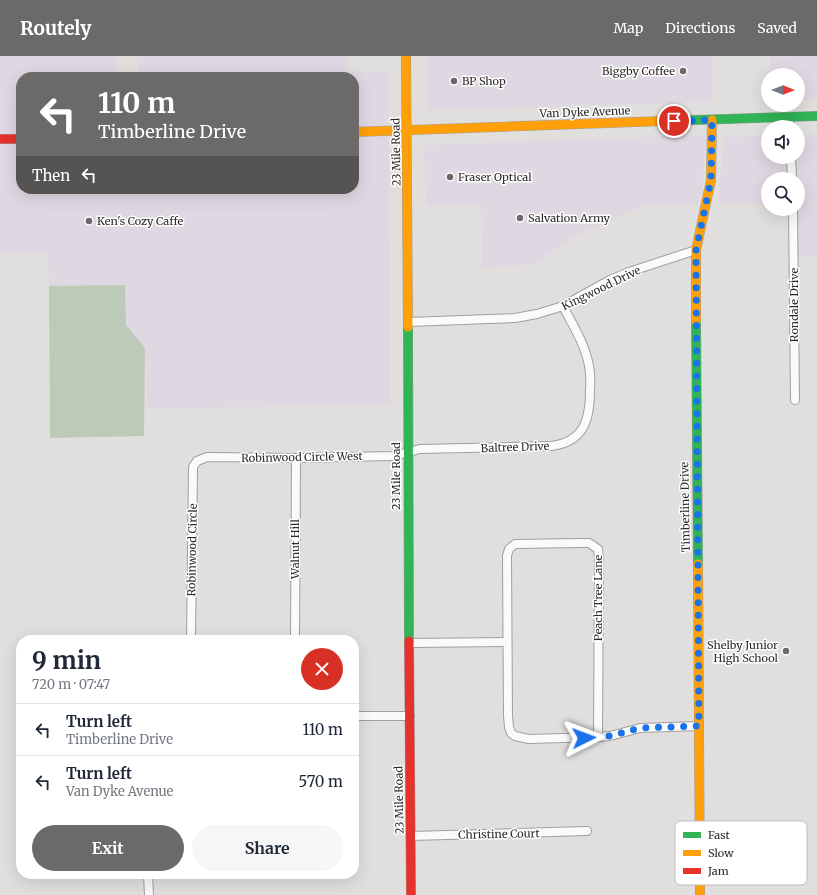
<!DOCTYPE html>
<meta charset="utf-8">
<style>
:root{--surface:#fff;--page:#f6f6f7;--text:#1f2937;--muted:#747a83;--line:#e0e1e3;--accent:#6b6a68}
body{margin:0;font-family:Merriweather,serif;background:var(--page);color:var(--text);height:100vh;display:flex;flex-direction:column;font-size:15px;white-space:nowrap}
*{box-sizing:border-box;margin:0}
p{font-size:13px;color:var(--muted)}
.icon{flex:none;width:22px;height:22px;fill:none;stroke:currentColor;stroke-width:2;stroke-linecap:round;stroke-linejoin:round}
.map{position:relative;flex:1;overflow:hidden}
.sheet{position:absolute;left:16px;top:579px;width:343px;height:244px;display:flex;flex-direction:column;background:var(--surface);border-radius:16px;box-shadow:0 4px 16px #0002}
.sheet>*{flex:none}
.top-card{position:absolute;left:16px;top:16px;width:343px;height:122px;border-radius:16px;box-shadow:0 4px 16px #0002;background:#6b6a68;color:#fff;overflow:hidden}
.needle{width:26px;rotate:90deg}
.tools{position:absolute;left:761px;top:12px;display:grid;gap:8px}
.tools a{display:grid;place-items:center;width:44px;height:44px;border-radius:50%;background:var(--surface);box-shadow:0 4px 16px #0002;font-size:20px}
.pin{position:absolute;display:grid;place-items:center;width:34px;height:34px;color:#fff;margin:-17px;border:2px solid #fff;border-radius:50%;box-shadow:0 1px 4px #0007}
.me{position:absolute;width:44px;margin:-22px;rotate:87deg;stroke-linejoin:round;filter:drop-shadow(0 0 3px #0008)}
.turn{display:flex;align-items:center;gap:14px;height:84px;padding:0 16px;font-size:18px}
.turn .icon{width:52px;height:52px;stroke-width:2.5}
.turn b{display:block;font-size:28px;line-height:34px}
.then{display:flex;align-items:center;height:38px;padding:0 16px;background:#0003;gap:8px;font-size:15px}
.round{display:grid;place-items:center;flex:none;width:42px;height:42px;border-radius:21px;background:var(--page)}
.overview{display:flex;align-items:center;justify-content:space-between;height:68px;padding:0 16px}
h1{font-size:24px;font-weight:700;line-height:30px}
.cta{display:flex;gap:8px;margin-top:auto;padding:8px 16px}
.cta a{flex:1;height:46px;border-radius:24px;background:var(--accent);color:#fff;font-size:16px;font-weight:700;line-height:46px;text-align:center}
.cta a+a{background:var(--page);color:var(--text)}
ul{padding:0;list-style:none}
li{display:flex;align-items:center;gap:12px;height:52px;padding:0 16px;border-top:1px solid var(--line)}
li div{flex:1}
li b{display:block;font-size:15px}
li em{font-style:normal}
header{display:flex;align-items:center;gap:24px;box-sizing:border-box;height:56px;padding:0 20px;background:var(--accent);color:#fff}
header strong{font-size:19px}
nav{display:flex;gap:22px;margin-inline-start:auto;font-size:14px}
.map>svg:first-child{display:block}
.commercial{fill:#dfd7e2}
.forest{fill:#becab8}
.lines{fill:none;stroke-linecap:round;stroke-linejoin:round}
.street-casing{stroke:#a19f9d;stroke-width:10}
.fast-casing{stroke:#a19f9d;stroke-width:10}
.slow-casing{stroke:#a19f9d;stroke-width:10}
.jam-casing{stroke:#a19f9d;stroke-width:10}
.street{stroke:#fafafa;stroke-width:8}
.fast{stroke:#30b455;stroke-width:9}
.slow{stroke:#ff9f0a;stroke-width:9}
.jam{stroke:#e5322d;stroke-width:9}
.route{stroke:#1a73e8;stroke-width:7;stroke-dasharray:0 12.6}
.poi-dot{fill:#6b6a68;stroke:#fff;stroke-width:1.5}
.labels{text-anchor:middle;stroke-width:3;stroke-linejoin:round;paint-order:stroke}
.poi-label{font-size:11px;fill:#2c2b29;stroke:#fff;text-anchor:start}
.street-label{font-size:11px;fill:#2c2b29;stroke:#fff}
.key{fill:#fff;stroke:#c0bfbf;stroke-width:1}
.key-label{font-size:11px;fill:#2c2b29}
</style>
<header>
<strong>Routely</strong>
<nav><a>Map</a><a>Directions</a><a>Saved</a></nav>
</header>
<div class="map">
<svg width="817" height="839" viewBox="0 0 817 839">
<rect width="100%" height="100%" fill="#e1dfdd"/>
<g class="commercial">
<path d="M0,0H115V21H21V133H354V21H138L137,0H347V16L387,15L389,92L390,348L147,353L145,292L126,269L125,229L49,230L48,197L0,198Z"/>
<path d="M427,0H712V46L427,54Z"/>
<path d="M770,0H817V43L798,45V19H771Z"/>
<path d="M817,78V200H789L788,153H798V123H768V148L718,147L724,81L768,80V101H798V79Z"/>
<path d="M705,79L703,126L698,149L643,150L575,180L534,208L482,212L481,148L426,150L424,89Z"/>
</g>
<path class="forest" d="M125,229L126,269L145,292L144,380L50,382L49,230Z"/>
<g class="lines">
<g class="street-casing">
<g id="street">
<path d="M789,61V71"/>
<path d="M791,101L792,123"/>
<path d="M793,153L795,344"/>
<path d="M408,266L515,262L537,258L563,250L610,224L629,216L696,194"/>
<path d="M191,584L193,411L197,405L207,401L296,402L394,400L420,393L551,390C584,386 590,364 590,334C591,322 590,310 586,298C581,281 571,266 563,250"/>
<path d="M295,584L296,402"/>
<path d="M410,587L507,586"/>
<path d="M354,660H410"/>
<path d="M598,681L599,502L598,493L589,487H580L515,488L509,493L507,500L508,660L509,671L511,677L515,680L529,683L598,681L610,680L640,672L699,670"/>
<path d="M411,780L587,775"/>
<path d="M148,818L149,839"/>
</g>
</g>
<g class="fast-casing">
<g id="fast">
<path d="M664,65L817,60"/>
<path d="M696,265L698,508"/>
<path d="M408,271L409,585"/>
</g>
</g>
<g class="slow-casing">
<g id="slow">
<path d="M406,0L408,271"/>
<path d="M354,76L664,65"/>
<path d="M696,265V194L711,124L712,64"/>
<path d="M698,508L700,839"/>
</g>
</g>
<g class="jam-casing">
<g id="jam">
<path d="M0,83H21"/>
<path d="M409,585L411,839"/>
</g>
</g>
<use href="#street" class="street"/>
<use href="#fast" class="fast"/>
<use href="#slow" class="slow"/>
<use href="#jam" class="jam"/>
</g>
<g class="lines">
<path class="route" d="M584,682L610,680L640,672L699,670L696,205V194L711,124L712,64L674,65"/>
</g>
<g class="poi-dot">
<circle cx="683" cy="15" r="4"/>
<circle cx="454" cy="25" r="4"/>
<circle cx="450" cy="121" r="4"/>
<circle cx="520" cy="162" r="4"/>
<circle cx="89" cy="165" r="4"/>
<circle cx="786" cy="595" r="4"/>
</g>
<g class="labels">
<g class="poi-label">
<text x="675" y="19" text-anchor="end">Biggby Coffee</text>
<text x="462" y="29">BP Shop</text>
<text x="458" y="125">Fraser Optical</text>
<text x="528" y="166">Salvation Army</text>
<text x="97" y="169">Ken's Cozy Caffe</text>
<text x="778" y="593" text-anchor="end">Shelby Junior<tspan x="778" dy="13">High School</tspan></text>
</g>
<g class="street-label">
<text transform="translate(585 56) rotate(-2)" y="4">Van Dyke Avenue</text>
<text transform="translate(396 96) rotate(-91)" y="4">23 Mile Road</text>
<text transform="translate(601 232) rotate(-26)" y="4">Kingwood Drive</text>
<text transform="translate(794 249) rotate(-90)" y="4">Rondale Drive</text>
<text transform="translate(515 391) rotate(-2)" y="4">Baltree Drive</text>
<text transform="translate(302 401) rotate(-1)" y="4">Robinwood Circle West</text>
<text transform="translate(396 420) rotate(-90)" y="4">23 Mile Road</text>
<text transform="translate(685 451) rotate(-91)" y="4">Timberline Drive</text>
<text transform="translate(295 493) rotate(-90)" y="4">Walnut Hill</text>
<text transform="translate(192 494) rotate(-89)" y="4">Robinwood Circle</text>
<text transform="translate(598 542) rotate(-90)" y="4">Peach Tree Lane</text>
<text transform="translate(399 744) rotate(-91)" y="4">23 Mile Road</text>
<text transform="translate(499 778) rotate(-1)" y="4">Christine Court</text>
</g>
</g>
<rect x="675" y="765" width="132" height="64" rx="6" class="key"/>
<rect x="683" y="776" width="18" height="6" fill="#30b455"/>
<rect x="683" y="794" width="18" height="6" fill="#ff9f0a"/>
<rect x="683" y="812" width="18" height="6" fill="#e5322d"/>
<g class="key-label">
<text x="708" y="783">Fast</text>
<text x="708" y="801">Slow</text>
<text x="708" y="819">Jam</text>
</g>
</svg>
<div class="tools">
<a><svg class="needle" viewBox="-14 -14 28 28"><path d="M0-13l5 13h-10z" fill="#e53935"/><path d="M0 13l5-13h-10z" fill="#747a83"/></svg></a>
<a><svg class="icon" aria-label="sound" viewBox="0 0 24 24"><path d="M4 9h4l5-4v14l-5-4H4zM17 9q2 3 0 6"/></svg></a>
<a><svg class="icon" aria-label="search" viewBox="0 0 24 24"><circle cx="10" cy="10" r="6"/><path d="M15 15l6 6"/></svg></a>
</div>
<div class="pin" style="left:674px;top:65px;background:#d93025"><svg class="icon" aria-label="arrive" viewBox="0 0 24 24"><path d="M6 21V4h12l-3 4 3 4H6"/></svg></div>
<svg class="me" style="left:584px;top:682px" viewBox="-20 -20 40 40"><path d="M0-17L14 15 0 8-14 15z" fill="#1a73e8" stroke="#fff" stroke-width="4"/></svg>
<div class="top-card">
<div class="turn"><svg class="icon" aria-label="left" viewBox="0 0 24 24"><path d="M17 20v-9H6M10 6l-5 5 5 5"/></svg><div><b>110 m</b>Timberline Drive</div></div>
<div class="then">Then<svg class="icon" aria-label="left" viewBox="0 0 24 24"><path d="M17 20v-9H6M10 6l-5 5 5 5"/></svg></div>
</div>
<section class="sheet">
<div class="overview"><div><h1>9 min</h1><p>720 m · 07:47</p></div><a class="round" style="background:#d93025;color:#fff"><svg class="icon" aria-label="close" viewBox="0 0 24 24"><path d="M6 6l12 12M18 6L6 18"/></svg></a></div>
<ul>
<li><svg class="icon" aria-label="left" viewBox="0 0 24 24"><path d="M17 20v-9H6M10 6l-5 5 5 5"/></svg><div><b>Turn left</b><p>Timberline Drive</p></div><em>110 m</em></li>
<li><svg class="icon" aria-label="left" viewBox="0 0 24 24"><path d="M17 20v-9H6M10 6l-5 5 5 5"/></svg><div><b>Turn left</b><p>Van Dyke Avenue</p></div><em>570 m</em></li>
</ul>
<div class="cta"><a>Exit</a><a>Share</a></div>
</section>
</div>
